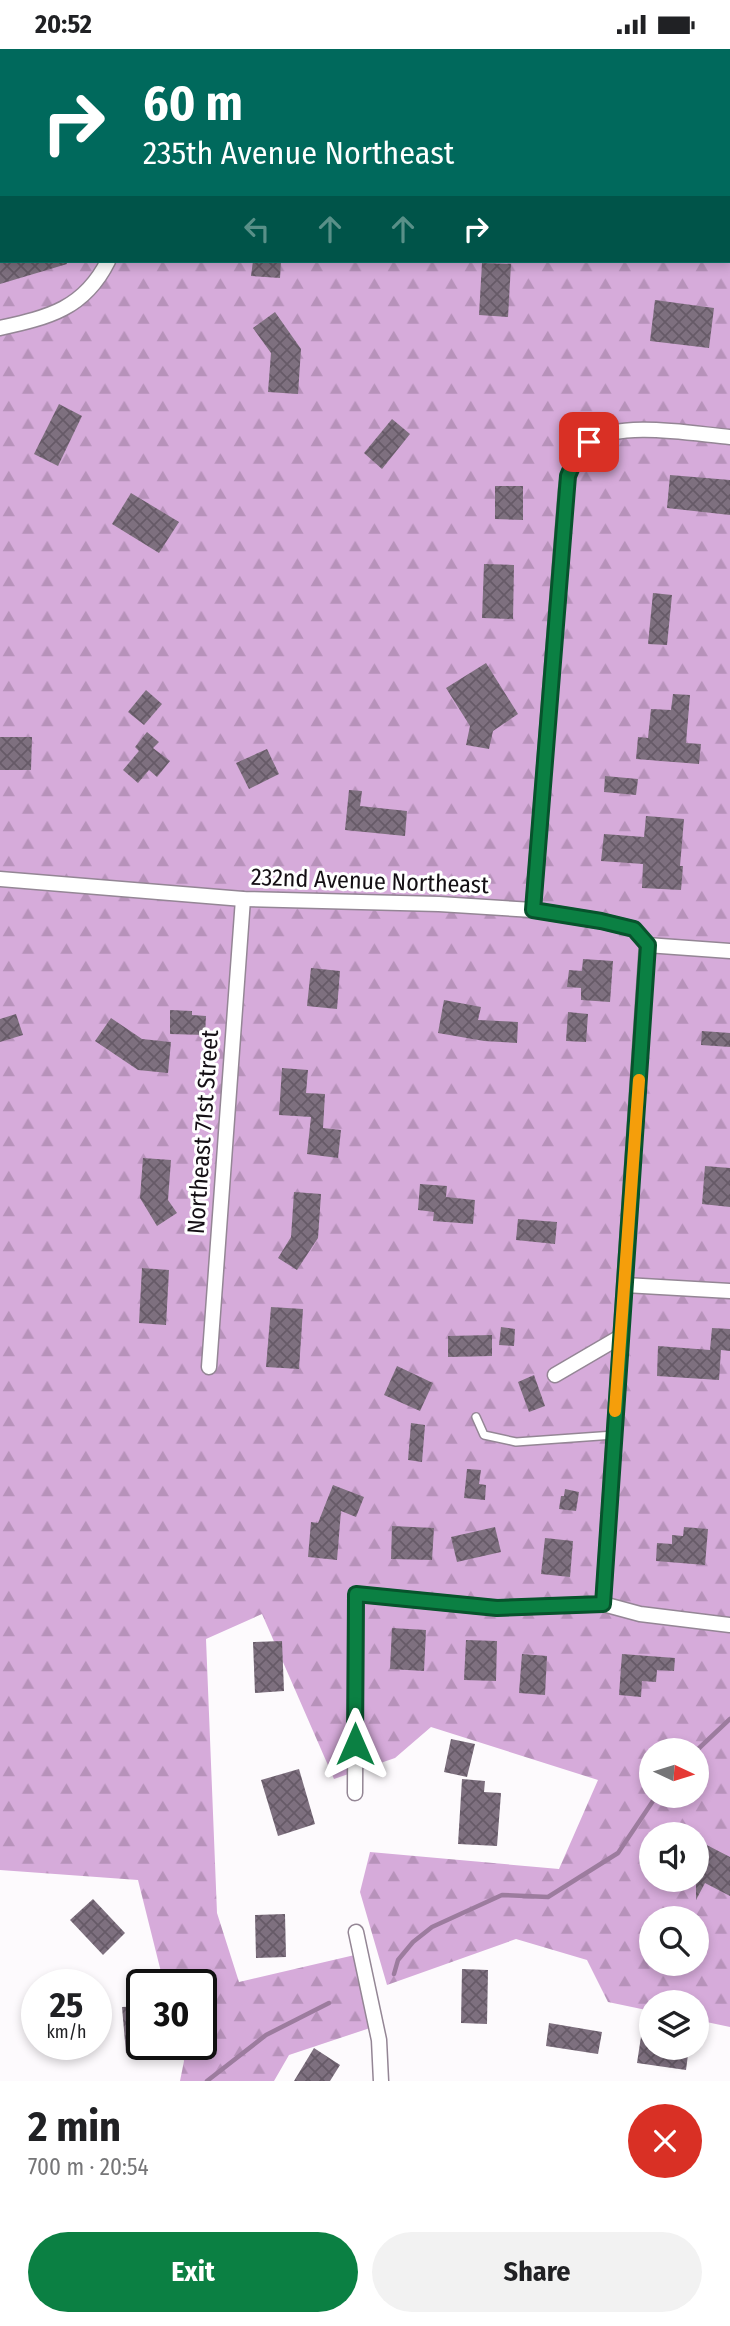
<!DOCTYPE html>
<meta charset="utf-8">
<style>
:root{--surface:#fff;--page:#f2f2f2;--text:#202124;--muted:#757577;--accent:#0b8043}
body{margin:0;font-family:"Fira Sans Condensed",sans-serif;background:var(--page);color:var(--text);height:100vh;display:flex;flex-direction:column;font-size:26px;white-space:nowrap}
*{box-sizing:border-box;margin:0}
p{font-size:23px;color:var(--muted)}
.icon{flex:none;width:38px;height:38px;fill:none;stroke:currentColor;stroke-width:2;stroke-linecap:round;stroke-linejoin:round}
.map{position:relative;height:2032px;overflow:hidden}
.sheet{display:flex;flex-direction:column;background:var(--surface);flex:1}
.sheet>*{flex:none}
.banner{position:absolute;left:0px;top:0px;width:732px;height:214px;box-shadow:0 4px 10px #0003;background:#00695c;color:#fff;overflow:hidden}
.needle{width:46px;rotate:94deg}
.fabs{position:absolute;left:639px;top:1689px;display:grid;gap:14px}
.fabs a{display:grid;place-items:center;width:70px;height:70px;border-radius:50%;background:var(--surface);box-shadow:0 4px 10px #0003;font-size:35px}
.speed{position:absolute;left:21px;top:1920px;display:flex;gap:14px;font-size:35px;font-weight:700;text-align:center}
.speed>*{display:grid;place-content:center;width:91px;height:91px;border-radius:50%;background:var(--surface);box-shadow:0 4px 10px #0003;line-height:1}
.speed small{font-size:18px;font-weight:400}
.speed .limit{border:4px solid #111;border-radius:10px;background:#fff;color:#111}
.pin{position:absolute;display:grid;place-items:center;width:60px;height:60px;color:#fff;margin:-30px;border-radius:14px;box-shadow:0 4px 10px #0006}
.me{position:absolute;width:77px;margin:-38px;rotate:0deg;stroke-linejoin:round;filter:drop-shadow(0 0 5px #0008)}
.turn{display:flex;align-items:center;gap:24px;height:147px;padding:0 28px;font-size:32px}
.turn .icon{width:91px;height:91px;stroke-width:2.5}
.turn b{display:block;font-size:49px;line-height:60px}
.lanes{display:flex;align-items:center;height:66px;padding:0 28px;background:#0003;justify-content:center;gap:35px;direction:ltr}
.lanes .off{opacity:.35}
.round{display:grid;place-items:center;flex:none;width:74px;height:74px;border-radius:37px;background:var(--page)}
.head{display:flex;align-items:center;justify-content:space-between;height:119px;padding:0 28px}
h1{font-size:42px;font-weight:700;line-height:52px}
.action{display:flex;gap:14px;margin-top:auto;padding:14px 28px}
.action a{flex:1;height:80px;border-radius:42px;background:var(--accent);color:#fff;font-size:28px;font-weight:700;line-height:80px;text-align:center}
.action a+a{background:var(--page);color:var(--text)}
.status{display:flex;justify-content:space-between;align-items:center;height:49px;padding:0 35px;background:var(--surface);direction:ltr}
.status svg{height:19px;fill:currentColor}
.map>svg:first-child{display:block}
.forest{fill:url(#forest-firs);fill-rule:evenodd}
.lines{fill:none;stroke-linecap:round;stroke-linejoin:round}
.stream{stroke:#9c7c9e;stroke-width:4.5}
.building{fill:url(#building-cross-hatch)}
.service-casing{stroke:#948695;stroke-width:10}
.minor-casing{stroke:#948695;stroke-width:17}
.service{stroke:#fff;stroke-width:7}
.minor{stroke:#fff;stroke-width:14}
.route-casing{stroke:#07532c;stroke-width:18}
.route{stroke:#0b8043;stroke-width:12}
.slow{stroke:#f59e0b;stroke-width:12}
.labels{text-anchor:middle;stroke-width:6;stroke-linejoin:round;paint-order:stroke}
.street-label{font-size:24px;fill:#140f14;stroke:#fff}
</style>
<div class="status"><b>20:52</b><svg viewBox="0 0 49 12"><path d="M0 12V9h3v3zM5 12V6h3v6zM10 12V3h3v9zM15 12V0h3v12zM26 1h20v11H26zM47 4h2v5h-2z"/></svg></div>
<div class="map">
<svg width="730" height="2032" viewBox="0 0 730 2032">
<defs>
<pattern id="forest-firs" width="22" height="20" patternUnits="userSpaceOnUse" patternTransform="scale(1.75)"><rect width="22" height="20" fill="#d6abda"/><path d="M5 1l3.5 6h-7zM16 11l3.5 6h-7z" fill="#b792ba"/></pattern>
<pattern id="building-cross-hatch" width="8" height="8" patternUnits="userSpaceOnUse" patternTransform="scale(1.75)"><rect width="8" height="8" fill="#7e707f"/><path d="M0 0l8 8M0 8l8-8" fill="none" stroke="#665a67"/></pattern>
</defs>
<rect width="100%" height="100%" fill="#fdfafd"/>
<path class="forest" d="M0,0H730V1978L697,1971L696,1953H651V1962L608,1953L587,1911L516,1890L387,1936L360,1843L370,1803L559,1820L598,1731L431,1678L395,1709L334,1730L262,1565L206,1590L217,1864L239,1933L359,1905L376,1977L289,2006L274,2032H180L184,2012L180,1995H201V1936L164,1935L138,1831L0,1821ZM2,2H730V212H2ZM651,1701H696V1746H651ZM651,1785H696V1830H651ZM651,1869H696V1914H651Z"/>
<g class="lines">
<g class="stream">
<path d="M696,1702L730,1670"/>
<path d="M394,1925L398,1911L413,1893L432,1878L502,1846L548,1848L618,1804L657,1746"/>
<path d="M207,2032L266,1986L329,1954"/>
</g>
</g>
<g class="building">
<path d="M0,212H66L67,215L0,235Z"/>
<path d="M253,212H281L280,229L251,227Z"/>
<path d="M482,214L511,215L508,268L479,266Z"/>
<path d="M655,251L714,259L709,299L650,292Z"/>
<path d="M275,263L301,300L298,345L268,343L271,304L253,279Z"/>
<path d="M59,355L82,367L58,417L34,405Z"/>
<path d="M392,370L410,385L382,420L364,404Z"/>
<path d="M670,426L730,431V466L667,459Z"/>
<path d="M495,437H523V471L495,470Z"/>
<path d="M131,444L179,473L159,504L112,475Z"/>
<path d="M484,515L514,516L513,570L482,569Z"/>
<path d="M653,544L672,546L667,596L648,595Z"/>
<path d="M486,614L518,665L493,682L489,700L466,696L470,677L446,639Z"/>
<path d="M146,641L162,655L144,676L128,663Z"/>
<path d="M673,645L690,646L686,694L701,695L699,715L636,710L638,688L648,689L651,660L671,661Z"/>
<path d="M147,683L159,693L153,699L170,712L157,728L149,721L138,734L123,721L139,702L135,698Z"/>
<path d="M0,688H32L31,721H0Z"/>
<path d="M267,700L279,725L249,740L236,714Z"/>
<path d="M605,727L638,730L636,746L604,743Z"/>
<path d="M349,741L362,742L360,757L407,762L405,787L345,781Z"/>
<path d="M646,767L684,770L680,817H683L681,841L642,839L643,815L601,812L604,785L644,788Z"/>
<path d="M583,910L613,912L610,953L581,951V939L567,938L569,921L582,922Z"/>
<path d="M311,919L340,922L337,960L307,957Z"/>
<path d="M444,951L481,958L478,971L518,973L517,994L484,992L438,984Z"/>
<path d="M170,961L192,962V966L206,967L205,986L170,985Z"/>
<path d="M568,963L588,965L586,993L566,992Z"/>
<path d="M16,965L23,986L0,993V970Z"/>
<path d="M111,969L142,990L171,993L168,1024L138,1021L95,992Z"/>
<path d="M702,982L730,984V998L701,996Z"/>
<path d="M282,1019L308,1021L306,1044L325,1045L323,1079L341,1081L338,1109L307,1105L311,1068L279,1066Z"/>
<path d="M143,1109L171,1111L168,1151L177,1164L157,1177L140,1149Z"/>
<path d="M705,1117L730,1119V1158L702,1155Z"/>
<path d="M420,1135L447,1137L446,1148L475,1151L473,1175L433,1172L434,1163L418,1161Z"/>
<path d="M294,1143L321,1145L318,1189L297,1221L278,1209L291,1188Z"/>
<path d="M518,1170L557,1173L555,1195L516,1191Z"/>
<path d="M142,1219L169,1221L166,1276L139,1274Z"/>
<path d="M271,1258L303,1260L299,1320L266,1318Z"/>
<path d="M501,1278L515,1280L514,1297L499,1296Z"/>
<path d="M712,1279L730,1280V1302L721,1301L719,1331L657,1327L658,1297L710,1301Z"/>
<path d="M492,1286V1307L448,1308V1287Z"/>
<path d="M397,1317L433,1334L420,1362L384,1346Z"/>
<path d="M534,1326L545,1357L529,1363L518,1333Z"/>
<path d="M411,1374L425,1376L422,1413L408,1411Z"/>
<path d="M467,1420L481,1421L479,1435L486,1436L485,1451L464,1449Z"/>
<path d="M333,1436L364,1448L356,1468L341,1462L337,1511L308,1508L311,1473L318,1474Z"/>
<path d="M565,1440L579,1443L576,1462L559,1460L561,1447H564Z"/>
<path d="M392,1477L434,1479L432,1511L391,1510Z"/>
<path d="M495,1478L501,1503L457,1513L451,1488Z"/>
<path d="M684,1478L708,1480L705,1516L656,1512L657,1494L672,1495V1486L683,1487Z"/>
<path d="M545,1489L573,1492L570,1528L541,1525Z"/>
<path d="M392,1579L426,1581L424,1622L390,1620Z"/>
<path d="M466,1591L497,1592L496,1632L464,1631Z"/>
<path d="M282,1592L284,1642L255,1644L253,1593Z"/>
<path d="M522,1605L547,1607L545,1646L519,1644Z"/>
<path d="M622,1605L675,1609L674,1622L657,1621L656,1633L642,1632L641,1648L619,1646Z"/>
<path d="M451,1690L475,1695L467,1728L444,1723Z"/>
<path d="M299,1720L315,1775L278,1787L261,1731Z"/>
<path d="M462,1730L485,1732L484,1743L501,1744L497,1797L458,1795Z"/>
<path d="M701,1793L730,1808V1847L705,1834L696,1851V1802Z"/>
<path d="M93,1850L125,1884L103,1906L70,1871Z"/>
<path d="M285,1865L286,1908L256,1909L255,1866Z"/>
<path d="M462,1920L488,1921L487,1975L461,1974Z"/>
<path d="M142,1957V2003L126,2004L122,1958Z"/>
<path d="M644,1968L651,1969V1998H689L686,2021L637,2014Z"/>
<path d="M549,1974L602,1983L598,2005L546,1997Z"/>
<path d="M314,1999L340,2016L330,2032H294Z"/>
</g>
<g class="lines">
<g class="service-casing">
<path id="service" d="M476,1368L484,1386L516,1393L614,1386"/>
</g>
<g class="minor-casing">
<g id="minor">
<path d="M0,279C49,268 84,260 108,212"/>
<path d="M0,830L243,850L439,855L533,861L601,872L634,880L647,896L730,902"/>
<path d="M533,861L566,441C568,424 574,404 589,393C620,371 693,385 730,388"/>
<path d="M625,1236L730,1242"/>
<path d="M209,1318L243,850"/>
<path d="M555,1326L620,1288"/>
<path d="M603,1555L647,896"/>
<path d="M355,1744L356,1545L497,1559L603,1555L640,1565L730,1576"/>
<path d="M356,1883L379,1991L381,2032"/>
</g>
</g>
<use href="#service" class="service"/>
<use href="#minor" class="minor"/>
</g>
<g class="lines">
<g class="route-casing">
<path id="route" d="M355,1695L356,1545L497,1559L603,1555L648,896L634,880L601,872L533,861L568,427L576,408L589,393"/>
</g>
<use href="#route" class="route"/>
<path class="slow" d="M615,1362L639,1031"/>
</g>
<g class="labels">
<g class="street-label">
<text transform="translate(370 832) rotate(2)" y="8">232nd Avenue Northeast</text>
<text transform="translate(203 1083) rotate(-86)" y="8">Northeast 71st Street</text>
</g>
</g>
</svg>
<div class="fabs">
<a><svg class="needle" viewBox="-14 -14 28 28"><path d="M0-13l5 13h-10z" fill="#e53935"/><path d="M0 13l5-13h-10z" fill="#757577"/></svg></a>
<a><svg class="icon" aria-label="sound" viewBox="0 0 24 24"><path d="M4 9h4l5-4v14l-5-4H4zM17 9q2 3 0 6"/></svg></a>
<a><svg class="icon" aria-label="search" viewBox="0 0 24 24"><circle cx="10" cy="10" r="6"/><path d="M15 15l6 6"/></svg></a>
<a><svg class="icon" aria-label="layers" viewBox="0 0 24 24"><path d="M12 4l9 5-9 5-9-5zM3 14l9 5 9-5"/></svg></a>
</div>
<div class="speed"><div>25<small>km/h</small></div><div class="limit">30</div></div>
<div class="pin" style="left:589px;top:393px;background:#d93025"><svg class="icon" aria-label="arrive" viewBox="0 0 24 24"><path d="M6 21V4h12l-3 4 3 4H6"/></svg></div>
<svg class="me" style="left:355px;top:1695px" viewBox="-20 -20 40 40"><path d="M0-17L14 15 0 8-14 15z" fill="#0b8043" stroke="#fff" stroke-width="4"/></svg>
<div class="banner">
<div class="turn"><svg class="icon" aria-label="right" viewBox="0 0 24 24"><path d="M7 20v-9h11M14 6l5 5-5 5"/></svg><div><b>60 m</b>235th Avenue Northeast</div></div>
<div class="lanes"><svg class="icon off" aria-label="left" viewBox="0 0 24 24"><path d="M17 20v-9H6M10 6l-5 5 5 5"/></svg><svg class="icon off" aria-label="ahead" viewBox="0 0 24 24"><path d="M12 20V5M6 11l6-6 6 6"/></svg><svg class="icon off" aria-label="ahead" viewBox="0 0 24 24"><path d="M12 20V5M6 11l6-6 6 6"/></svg><svg class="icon" aria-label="right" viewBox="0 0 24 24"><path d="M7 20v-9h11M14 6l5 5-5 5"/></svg></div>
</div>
</div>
<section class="sheet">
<div class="head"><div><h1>2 min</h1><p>700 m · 20:54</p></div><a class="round" style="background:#d93025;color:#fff"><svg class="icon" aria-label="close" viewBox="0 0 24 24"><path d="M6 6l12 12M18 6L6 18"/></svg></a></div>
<div class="action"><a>Exit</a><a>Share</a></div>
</section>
